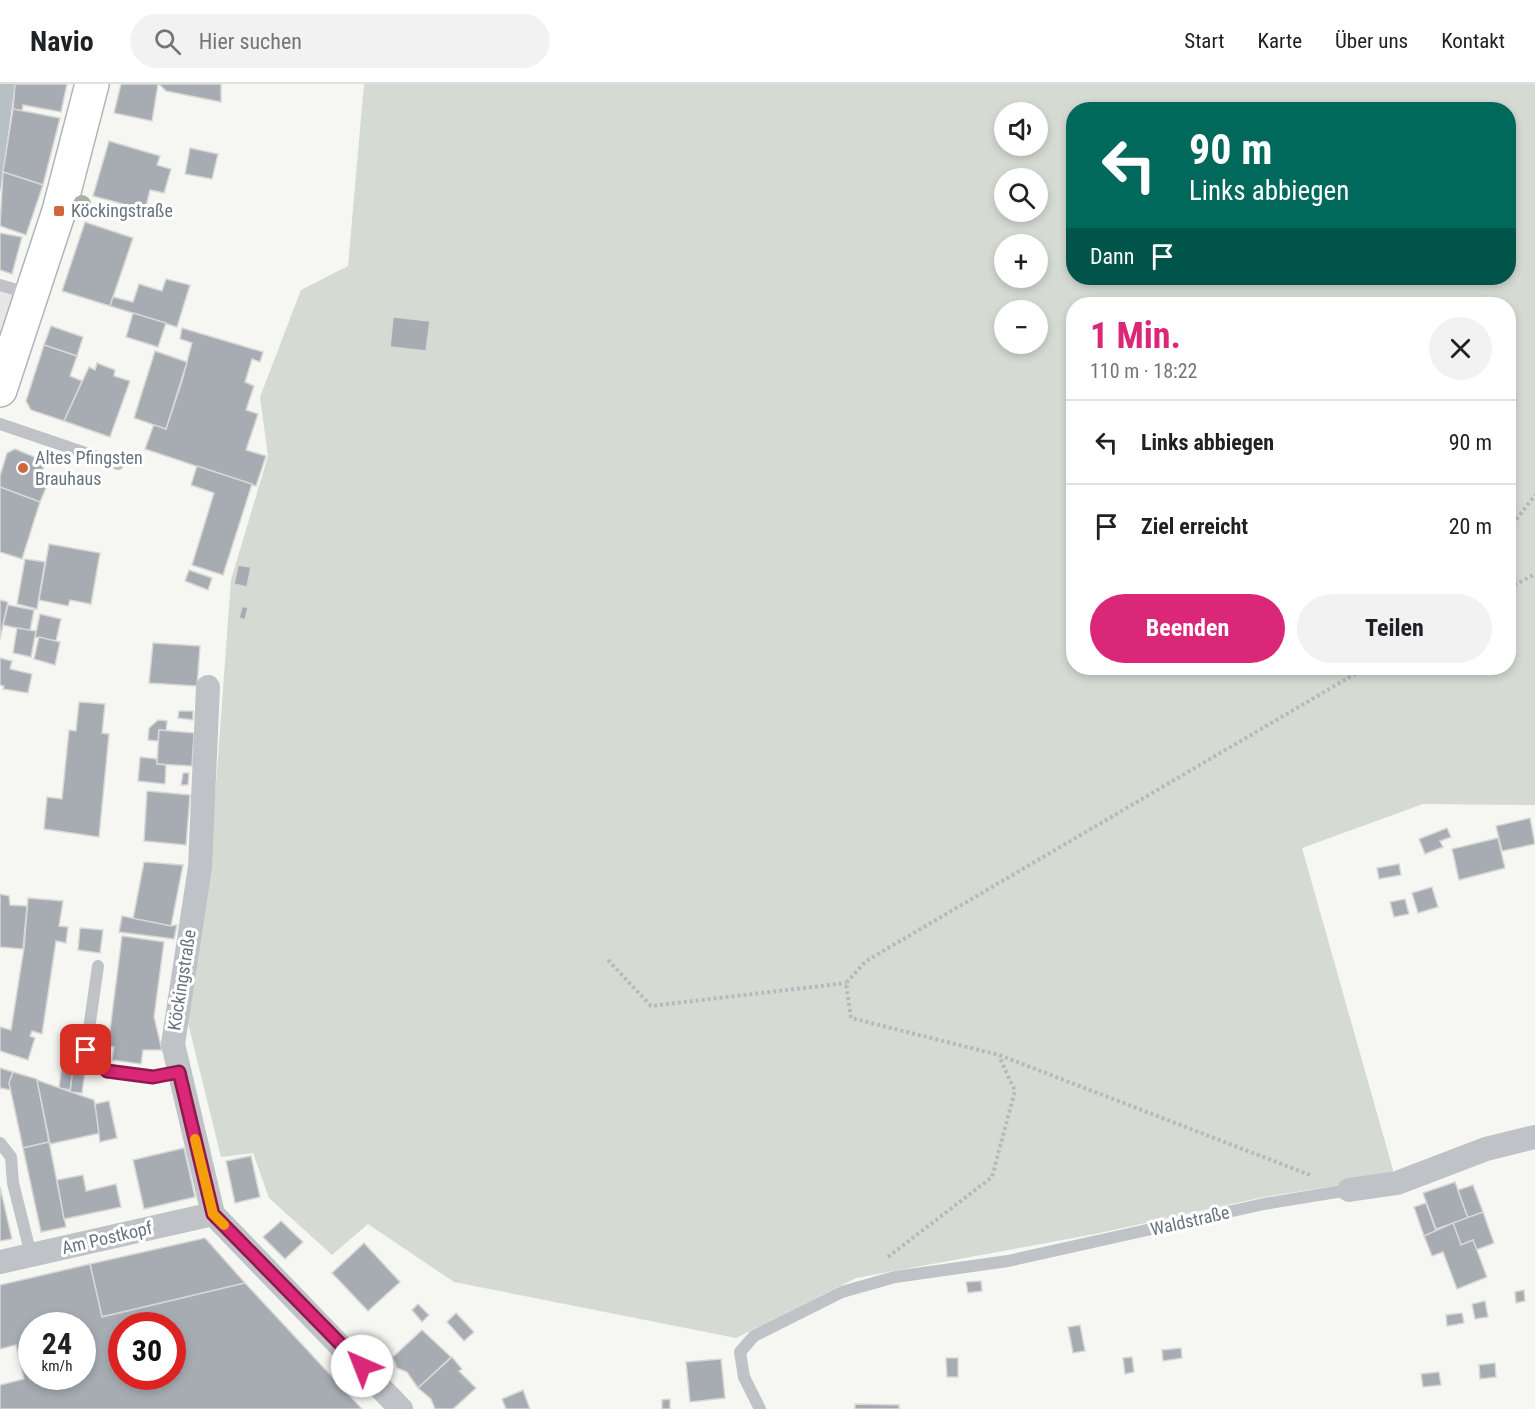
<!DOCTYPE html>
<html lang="de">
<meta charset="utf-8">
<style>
:root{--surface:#fff;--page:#f2f2f2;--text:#202124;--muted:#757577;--line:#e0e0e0;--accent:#db2777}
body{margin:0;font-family:"Roboto Condensed",sans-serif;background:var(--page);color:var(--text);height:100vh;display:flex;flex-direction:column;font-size:22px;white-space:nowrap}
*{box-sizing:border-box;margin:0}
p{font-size:20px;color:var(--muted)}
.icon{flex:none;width:33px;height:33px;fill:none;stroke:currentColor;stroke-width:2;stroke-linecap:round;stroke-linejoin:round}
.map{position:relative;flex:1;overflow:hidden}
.drawer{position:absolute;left:1066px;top:213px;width:450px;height:378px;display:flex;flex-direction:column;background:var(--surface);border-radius:24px;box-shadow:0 3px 9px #0003}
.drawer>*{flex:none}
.top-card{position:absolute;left:1066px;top:18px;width:450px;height:183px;border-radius:24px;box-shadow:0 3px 9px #0003;background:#00695c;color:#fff;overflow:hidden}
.buttons{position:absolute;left:994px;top:18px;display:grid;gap:12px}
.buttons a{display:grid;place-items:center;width:54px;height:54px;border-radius:50%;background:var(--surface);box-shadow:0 3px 9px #0003;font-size:30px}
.speed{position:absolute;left:18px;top:1228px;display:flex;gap:12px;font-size:30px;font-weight:700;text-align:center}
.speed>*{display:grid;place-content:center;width:78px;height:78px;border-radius:50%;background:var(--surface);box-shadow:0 3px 9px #0003;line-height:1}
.speed small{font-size:15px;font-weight:400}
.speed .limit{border:9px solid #d22;background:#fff;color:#111}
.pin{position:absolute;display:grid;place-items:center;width:51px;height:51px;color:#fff;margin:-26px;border-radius:12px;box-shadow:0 3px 9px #0006}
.me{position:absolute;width:66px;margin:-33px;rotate:316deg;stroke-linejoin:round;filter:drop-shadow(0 0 4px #0008)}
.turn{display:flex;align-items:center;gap:21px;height:126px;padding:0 24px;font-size:27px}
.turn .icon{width:78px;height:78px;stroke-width:2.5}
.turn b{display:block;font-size:42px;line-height:51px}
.then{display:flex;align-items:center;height:57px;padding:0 24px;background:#0003;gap:12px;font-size:22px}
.round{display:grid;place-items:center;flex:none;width:63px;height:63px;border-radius:32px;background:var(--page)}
.summary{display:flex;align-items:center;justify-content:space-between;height:102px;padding:0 24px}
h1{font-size:36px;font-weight:700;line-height:45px;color:var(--accent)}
.cta{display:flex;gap:12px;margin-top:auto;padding:12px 24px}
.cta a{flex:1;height:69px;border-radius:36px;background:var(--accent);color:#fff;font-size:24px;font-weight:700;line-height:69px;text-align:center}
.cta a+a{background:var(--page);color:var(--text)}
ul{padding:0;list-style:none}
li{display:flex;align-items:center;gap:18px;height:84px;padding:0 24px;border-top:2px solid var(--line)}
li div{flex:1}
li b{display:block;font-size:22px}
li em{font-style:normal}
header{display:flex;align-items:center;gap:36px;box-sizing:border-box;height:84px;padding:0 30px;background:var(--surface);border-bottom:2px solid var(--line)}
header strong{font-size:28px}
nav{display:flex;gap:33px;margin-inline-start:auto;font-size:21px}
.search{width:420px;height:54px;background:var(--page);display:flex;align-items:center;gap:15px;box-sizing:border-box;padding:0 21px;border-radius:33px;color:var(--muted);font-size:22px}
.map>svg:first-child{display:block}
.built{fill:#e6e7e6}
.green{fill:#d5dad3;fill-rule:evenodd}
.water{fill:#b7c0c5}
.building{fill:#a6acb2;stroke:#d7d7d5;stroke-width:1.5;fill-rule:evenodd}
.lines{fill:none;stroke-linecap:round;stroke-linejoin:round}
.secondary-casing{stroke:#b0b4b8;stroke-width:36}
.path{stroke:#b7babc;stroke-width:4;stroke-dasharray:3 3;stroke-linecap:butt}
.lane{stroke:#bfc2c6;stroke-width:12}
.street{stroke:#bfc2c6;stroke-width:24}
.secondary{stroke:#fff;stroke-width:33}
.tree{fill:#a8b1a5}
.route-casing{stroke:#8e194d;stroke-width:15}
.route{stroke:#db2777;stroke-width:10}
.slow{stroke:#f59e0b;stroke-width:10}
.poi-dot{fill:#cf673a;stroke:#fff;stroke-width:2}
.labels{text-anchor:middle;stroke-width:6;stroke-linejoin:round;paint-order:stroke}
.poi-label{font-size:18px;fill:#687480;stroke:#fff;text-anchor:start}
.street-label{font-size:18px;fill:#687480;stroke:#fff}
</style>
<header>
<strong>Navio</strong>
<div class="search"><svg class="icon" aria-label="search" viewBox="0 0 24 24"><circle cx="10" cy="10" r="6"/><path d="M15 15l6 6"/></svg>Hier suchen</div>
<nav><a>Start</a><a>Karte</a><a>Über uns</a><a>Kontakt</a></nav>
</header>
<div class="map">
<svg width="1535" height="1325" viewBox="0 0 1535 1325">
<rect width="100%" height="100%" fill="#f6f6f3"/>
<path class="built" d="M0,204L17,209L0,266Z"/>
<path class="green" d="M364,0H1535V721L1423,720L1302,764L1395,1093L1264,1113L1095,1150L856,1194L736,1254L454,1198L368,1140L332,1171L269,1114L253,1069L221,1073L187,935L210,782L231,496L268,372L260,313L301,206L348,182ZM1074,26H1509V194H1074ZM1005,28H1038V62H1005ZM1005,94H1038V128H1005ZM1005,160H1038V194H1005ZM1074,220H1509V584H1074ZM1005,226H1038V260H1005Z"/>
<path class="water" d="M0,0H15L0,109Z"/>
<g class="building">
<path d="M15,0H67L61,28L23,21L22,27L13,25Z"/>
<path d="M121,0H158L152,37L114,29Z"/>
<path d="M159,0H221V18L166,7Z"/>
<path d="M13,25L60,34L43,101L3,88Z"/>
<path d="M109,57L160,72L157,81L171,85L164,109L150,106L145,126L93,112Z"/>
<path d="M190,64L218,70L212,95L185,90Z"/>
<path d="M3,88L43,101L26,151L0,142Z"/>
<path d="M85,138L133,154L110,222L62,207Z"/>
<path d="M0,149L22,153L12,190L0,186Z"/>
<path d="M166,195L190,201L177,243L110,222L113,213L133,218L139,200L162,207Z"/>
<path d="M133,229L166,239L158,263L126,253Z"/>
<path d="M393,233L430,237L426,267L390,263Z"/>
<path d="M51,242L83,253L77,272L44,261Z"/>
<path d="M182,244L263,268L260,278L252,275L245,298L254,302L246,326L258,330L246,366L266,372L256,402L145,365L154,340L166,345L182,297L192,259L180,255Z"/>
<path d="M44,261L77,272L70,292L82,297L64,337L31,326L26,317Z"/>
<path d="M155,267L187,278L166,345L134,334Z"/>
<path d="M97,279L115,286L114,292L130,297L110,353L64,337L89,283L95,286Z"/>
<path d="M15,365L42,376L46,404L40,418L0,403V392L7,369Z"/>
<path d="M197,382L252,400L223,491L192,481L214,409L191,401Z"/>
<path d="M0,403L40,418L22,475L0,468Z"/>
<path d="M49,460L100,469L91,520L70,516L68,522L39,516Z"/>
<path d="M25,475L45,478L37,525L17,520Z"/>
<path d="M238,481L251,483L247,503L234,500Z"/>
<path d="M189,486L212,494L208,506L185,497Z"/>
<path d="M0,516L8,518L0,555Z"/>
<path d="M8,521L34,526L30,547L3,541Z"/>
<path d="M242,522L248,524L245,536L239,534Z"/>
<path d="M40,530L61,535L56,557L35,553Z"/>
<path d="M17,544L36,547L31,573L13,569Z"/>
<path d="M39,553L60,558L55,581L34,575Z"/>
<path d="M153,559L200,562L197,602L149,599Z"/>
<path d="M0,574L12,577L10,585L32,590L28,609L3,605L4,602L0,601Z"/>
<path d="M79,618L105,620L102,649L109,650L99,753L44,745L47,713L62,715L69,646L76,647Z"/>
<path d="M179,627H193V636L178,634Z"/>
<path d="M158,636L167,637L166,647L159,646L158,657L148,656L149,644Z"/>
<path d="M159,646L194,649L192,682L157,680Z"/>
<path d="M140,673L157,675V680L166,681L165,700L138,697Z"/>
<path d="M183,689H189L188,701H181Z"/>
<path d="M147,707L190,711L186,761L144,757Z"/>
<path d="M1530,734L1535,760L1502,767L1496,742Z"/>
<path d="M1447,744L1451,753L1440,757L1443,763L1425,770L1419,755Z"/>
<path d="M1498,754L1505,784L1459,796L1452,765Z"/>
<path d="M144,778L183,781L171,842L133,835Z"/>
<path d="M1399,780L1401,791L1379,795L1377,784Z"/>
<path d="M1432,803L1438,823L1418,829L1412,809Z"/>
<path d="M0,810L9,812L10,821L27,822L23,865L0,863Z"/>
<path d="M28,814L63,817L59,842L68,843L66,859L56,857L42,950L32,947L30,952L35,954L28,976L0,967V943L11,946L24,864Z"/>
<path d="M1405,815L1409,830L1394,833L1390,818Z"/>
<path d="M122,832L171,842L177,841L174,855L119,848Z"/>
<path d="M80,844L103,846L100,869L78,866Z"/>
<path d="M122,852L164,858L154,933L162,966H143L141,980L112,976L114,963L108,962Z"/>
<path d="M62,981L74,983L70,1006L59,1004Z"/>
<path d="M0,984L13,988L9,999L11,1006L0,1004Z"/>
<path d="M73,985L85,987L82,1009L70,1008Z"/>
<path d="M13,988L37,995L49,1058L23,1064L9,999Z"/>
<path d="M37,996L94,1016L101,1049L50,1060Z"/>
<path d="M109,1017L117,1054L100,1058L95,1020Z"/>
<path d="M49,1058L66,1143L41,1148L23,1064Z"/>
<path d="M184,1064L195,1113L144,1125L133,1076Z"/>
<path d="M251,1072L260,1113L235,1119L226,1077Z"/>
<path d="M83,1091L86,1107L116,1100L121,1123L64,1135L57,1096Z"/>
<path d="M1455,1098L1468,1134L1436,1145L1423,1109Z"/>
<path d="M1473,1101L1483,1128L1468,1134L1458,1106Z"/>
<path d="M0,1103L12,1155L0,1157Z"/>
<path d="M1426,1119L1436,1147L1424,1152L1414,1123Z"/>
<path d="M1483,1128L1494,1159L1476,1166L1473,1156L1461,1161L1453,1139Z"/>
<path d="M281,1137L303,1158L285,1175L263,1153Z"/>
<path d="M1453,1139L1461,1161L1473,1156L1487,1193L1457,1205L1443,1168L1432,1172L1424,1152Z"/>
<path d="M205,1154L245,1199L102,1233L90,1180Z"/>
<path d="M364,1159L400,1198L368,1227L332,1189Z"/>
<path d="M90,1180L102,1233L245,1199L362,1325H0V1301L24,1295L16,1261L0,1265V1201ZM32,1242H82V1293H32ZM122,1242H172V1293H122Z"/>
<path d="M981,1197L982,1207L968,1209L966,1198Z"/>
<path d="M1524,1206L1525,1217L1516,1219L1515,1208Z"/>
<path d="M1485,1217L1488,1233L1475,1235L1472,1220Z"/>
<path d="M418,1220L429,1231L422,1238L412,1226Z"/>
<path d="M456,1229L474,1248L464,1257L447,1238Z"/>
<path d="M1462,1229L1464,1239L1447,1242L1446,1231Z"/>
<path d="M1080,1241L1085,1267L1073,1269L1068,1243Z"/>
<path d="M422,1246L451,1273L418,1304L407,1288L397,1284L393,1273Z"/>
<path d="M1181,1264L1182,1274L1163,1277L1162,1266Z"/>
<path d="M452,1273L462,1285L459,1287L476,1304L453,1325H435L431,1315L418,1304Z"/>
<path d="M1132,1273L1134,1288L1125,1290L1123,1274Z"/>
<path d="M946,1274H958V1293H947Z"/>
<path d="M721,1275L725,1314L690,1318L686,1278Z"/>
<path d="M1495,1279L1496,1293L1480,1295L1479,1281Z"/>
<path d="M1439,1288L1441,1301L1423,1303L1421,1290Z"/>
<path d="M523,1306L530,1325H506L502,1315Z"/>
<path d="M670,1315V1325H662V1316Z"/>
<path d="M855,1320L899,1321V1325H855Z"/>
</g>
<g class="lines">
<g class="secondary-casing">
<path id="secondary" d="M0,306L59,127L92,0"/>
</g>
<g class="path">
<path d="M1509,445L1535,411"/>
<path d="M1509,504L1535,490"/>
<path d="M608,876L651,922L846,899"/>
<path d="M1310,1091L999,971L851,934L846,899L866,877L1365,584"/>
<path d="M888,1173L992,1093L1015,1007L999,972"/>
</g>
<g class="lane">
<path d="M0,201L31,210"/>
<path d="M0,340L118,380"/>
<path d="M98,882L86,966L107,987L153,993L179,988"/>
<path d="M0,1059L11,1073L13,1099L31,1171"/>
<path d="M760,1325L744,1293L740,1268L754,1252L842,1208L895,1193L1008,1177L1264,1120L1349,1106"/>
</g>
<g class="street">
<path d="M208,603L200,783L173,960L213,1130L401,1325"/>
<path d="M1349,1106L1397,1099L1486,1065L1535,1053"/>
<path d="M0,1178L213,1130"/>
</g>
<use href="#secondary" class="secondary"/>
</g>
<circle class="tree" cx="82" cy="120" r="9"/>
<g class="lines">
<g class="route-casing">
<path id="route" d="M86,966L107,987L153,993L179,988L213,1130L362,1282"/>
</g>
<use href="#route" class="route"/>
<path class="slow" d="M195,1055L213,1130L224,1141"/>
</g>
<g class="poi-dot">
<rect x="53" y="121" width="12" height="12" rx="3"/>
<circle cx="23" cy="384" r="6"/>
</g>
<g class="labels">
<g class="poi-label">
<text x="71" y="133">Köckingstraße</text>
<text x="35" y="380">Altes Pfingsten<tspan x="35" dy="21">Brauhaus</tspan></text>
</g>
<g class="street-label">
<text transform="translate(182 896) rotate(-81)" y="6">Köckingstraße</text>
<text transform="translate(1190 1137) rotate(-13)" y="6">Waldstraße</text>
<text transform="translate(107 1154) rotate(-13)" y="6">Am Postkopf</text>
</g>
</g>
</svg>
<div class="buttons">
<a><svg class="icon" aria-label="sound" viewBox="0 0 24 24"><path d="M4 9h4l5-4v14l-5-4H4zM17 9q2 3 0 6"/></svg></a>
<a><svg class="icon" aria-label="search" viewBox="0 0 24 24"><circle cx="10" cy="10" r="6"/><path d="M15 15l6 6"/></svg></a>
<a>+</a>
<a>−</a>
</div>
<div class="speed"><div>24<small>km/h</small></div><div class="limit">30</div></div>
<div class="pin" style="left:86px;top:966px;background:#d93025"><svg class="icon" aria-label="arrive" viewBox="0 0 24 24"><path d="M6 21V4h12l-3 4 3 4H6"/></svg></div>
<svg class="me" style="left:362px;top:1282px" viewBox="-20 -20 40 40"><circle r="19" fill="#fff"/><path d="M0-13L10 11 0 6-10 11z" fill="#db2777"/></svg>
<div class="top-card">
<div class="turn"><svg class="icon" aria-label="left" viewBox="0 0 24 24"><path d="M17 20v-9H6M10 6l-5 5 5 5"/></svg><div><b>90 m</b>Links abbiegen</div></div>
<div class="then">Dann<svg class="icon" aria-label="arrive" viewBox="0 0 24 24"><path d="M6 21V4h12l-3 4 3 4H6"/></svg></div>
</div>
<section class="drawer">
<div class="summary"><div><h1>1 Min.</h1><p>110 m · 18:22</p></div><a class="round"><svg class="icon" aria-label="close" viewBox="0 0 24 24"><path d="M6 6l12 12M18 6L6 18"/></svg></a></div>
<ul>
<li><svg class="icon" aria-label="left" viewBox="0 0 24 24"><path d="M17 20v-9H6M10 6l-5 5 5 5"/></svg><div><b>Links abbiegen</b></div><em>90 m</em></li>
<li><svg class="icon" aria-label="arrive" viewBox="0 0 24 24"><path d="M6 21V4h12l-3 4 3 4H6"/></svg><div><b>Ziel erreicht</b></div><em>20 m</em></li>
</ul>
<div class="cta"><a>Beenden</a><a>Teilen</a></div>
</section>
</div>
